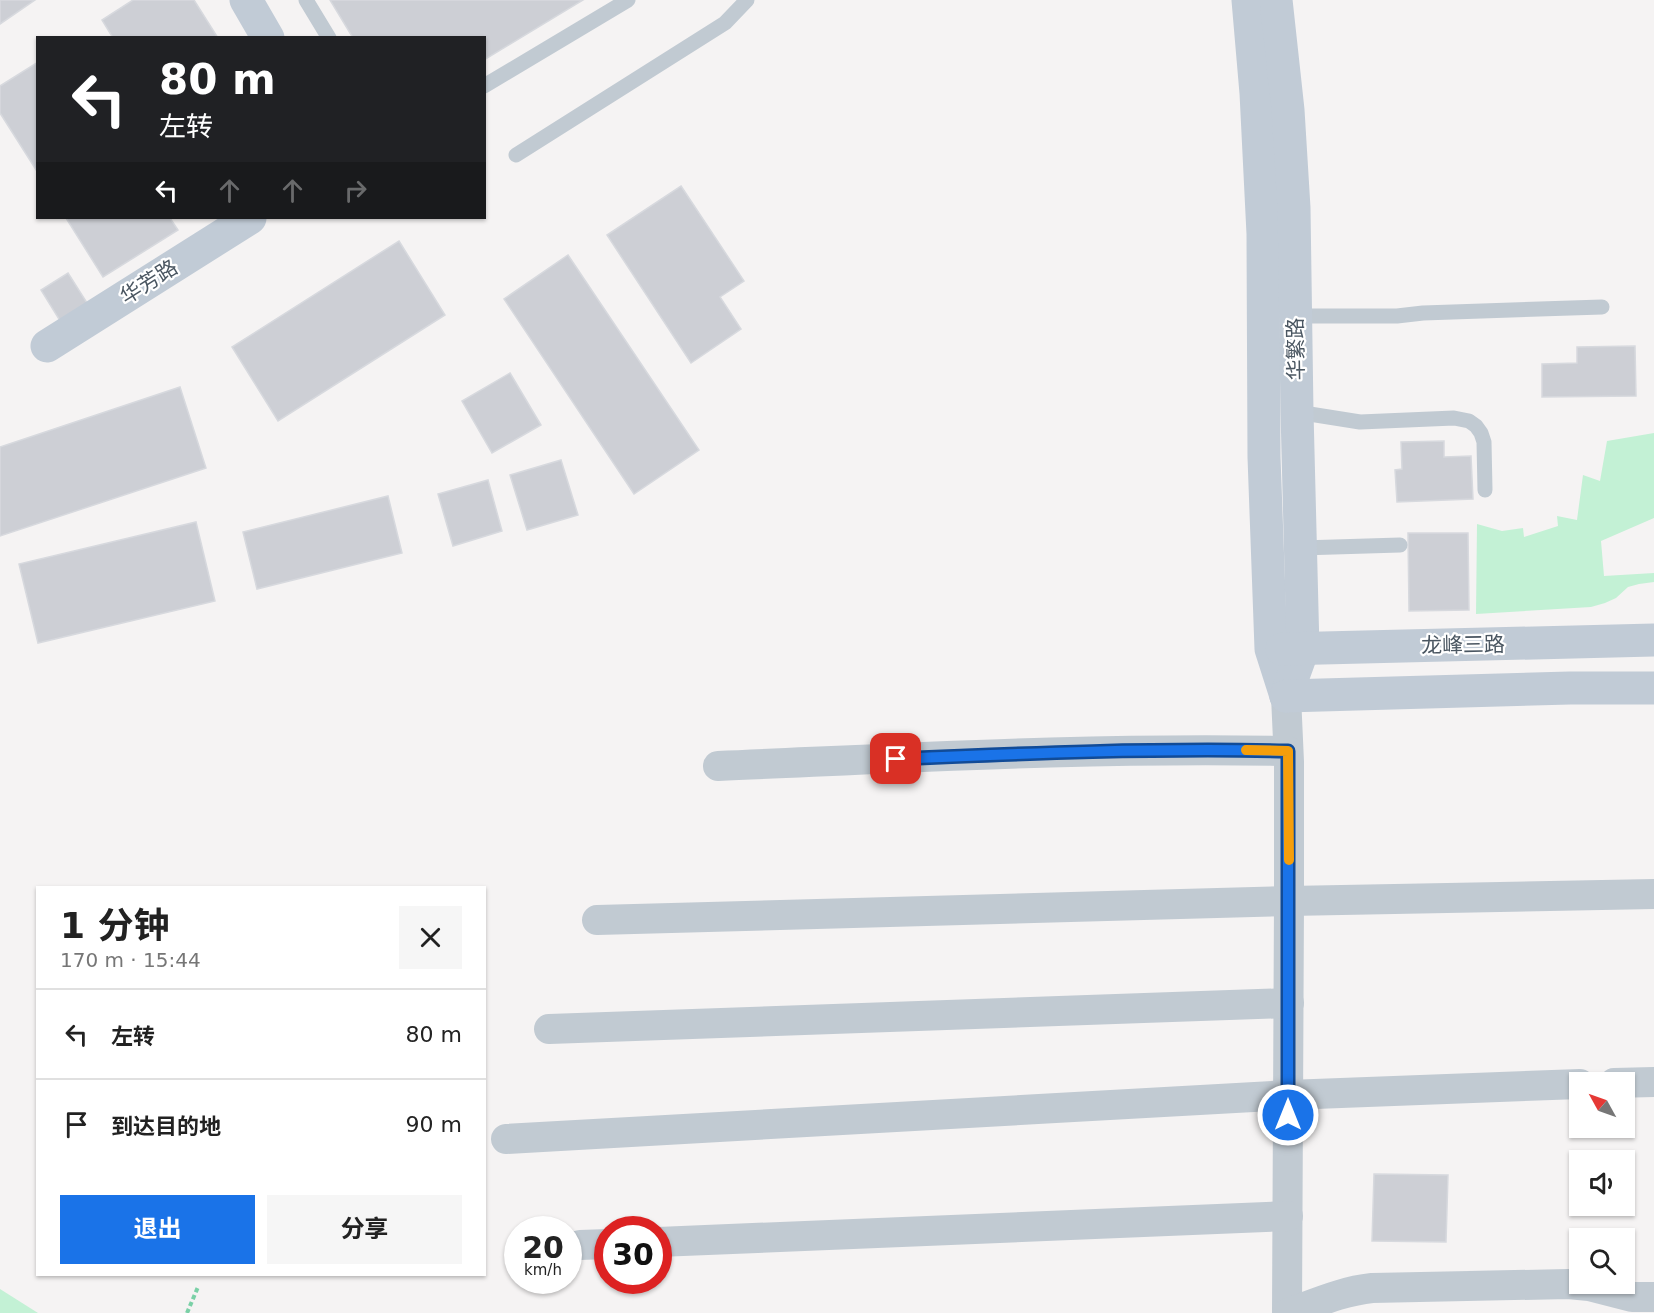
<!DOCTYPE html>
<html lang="zh">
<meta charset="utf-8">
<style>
:root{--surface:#fff;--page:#f6f6f6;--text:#222;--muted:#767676;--line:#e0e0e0;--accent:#1a73e8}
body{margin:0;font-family:"DejaVu Sans","Noto Sans SC",sans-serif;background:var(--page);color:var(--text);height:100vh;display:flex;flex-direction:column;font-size:22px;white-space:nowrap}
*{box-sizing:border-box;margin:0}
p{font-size:20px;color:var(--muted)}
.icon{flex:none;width:33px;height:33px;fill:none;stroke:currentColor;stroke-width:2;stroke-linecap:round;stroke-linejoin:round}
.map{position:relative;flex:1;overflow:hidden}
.side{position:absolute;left:36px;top:886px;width:450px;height:390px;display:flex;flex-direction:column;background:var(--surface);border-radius:0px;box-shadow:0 2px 4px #0004}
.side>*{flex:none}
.banner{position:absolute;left:36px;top:36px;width:450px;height:183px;border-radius:0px;box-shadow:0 2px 4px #0004;background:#202124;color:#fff;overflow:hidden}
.needle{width:39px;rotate:310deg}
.tools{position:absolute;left:1569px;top:1072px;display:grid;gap:12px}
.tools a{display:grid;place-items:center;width:66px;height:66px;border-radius:0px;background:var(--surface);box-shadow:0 2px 4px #0004;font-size:30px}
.speed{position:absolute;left:504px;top:1216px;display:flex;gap:12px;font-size:30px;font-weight:700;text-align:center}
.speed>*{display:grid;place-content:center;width:78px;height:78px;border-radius:50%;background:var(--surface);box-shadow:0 2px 4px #0004;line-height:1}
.speed small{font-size:15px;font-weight:400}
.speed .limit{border:9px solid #d22;background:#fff;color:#111}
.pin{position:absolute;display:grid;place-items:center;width:51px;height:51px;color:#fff;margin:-26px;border-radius:12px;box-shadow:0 3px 9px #0006}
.me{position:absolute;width:66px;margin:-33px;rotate:0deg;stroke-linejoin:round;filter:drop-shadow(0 0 4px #0008)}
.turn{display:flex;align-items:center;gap:21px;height:126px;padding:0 24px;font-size:27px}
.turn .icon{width:78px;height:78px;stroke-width:2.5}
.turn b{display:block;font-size:42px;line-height:51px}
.lanes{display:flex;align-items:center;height:57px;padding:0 24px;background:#0003;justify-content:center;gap:30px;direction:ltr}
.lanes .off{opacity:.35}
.round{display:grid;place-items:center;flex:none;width:63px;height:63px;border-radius:0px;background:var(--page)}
.head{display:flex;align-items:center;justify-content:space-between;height:102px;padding:0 24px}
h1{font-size:36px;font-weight:700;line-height:45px}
.action{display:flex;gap:12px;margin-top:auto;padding:12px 24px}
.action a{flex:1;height:69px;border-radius:0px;background:var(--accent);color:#fff;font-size:24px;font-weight:700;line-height:69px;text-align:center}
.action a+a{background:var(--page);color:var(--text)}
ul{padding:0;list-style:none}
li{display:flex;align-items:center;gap:18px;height:90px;padding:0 24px;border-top:2px solid var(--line)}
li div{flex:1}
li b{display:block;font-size:22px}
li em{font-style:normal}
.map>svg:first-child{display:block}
.green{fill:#c3f1d5}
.building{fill:#cdcfd5;stroke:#d7d9de;stroke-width:1.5}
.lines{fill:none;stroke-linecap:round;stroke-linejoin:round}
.path{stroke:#7ad0a6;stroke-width:4;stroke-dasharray:4.5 3;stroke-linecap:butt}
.lane{stroke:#c1cad2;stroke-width:15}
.street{stroke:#c1cad2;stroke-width:30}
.secondary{stroke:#c1cbd6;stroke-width:33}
.route-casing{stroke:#114b97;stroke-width:15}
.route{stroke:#1a73e8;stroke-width:10}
.slow{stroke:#f59e0b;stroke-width:10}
.labels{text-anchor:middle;stroke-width:4.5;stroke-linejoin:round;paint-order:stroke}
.street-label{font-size:21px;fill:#4a5661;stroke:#fff}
</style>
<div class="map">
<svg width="1654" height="1313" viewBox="0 0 1654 1313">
<rect width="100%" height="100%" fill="#f5f3f3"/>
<g class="green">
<path d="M1654,433V518L1601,541L1604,576L1654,573V582L1639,584L1628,587L1616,598L1605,603L1591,607L1476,614L1477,524L1502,531L1523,528L1524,537L1558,526L1557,516L1577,520L1583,475L1600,481L1607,441Z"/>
<path d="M0,1289L38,1313H0Z"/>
</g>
<g class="building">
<path d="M0,0H35L0,24Z"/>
<path d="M133,0H194L218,38H113L102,20Z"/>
<path d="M330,0H583L484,60V38H353Z"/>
<path d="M38,62V173L0,113V86Z"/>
<path d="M681,186L744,281L720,297L741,329L691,363L607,235Z"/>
<path d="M66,218H170L178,230L103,277Z"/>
<path d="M399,241L445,315L278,421L232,347Z"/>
<path d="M568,255L699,450L634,494L504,299Z"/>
<path d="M68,273L89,306L62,324L41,290Z"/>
<path d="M1635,346L1636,396L1542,397V364L1577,363V347Z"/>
<path d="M510,373L541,425L492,453L462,401Z"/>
<path d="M180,387L206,468L0,536V447Z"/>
<path d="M1444,441V457L1471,456L1473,499L1397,502L1395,470L1402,469L1401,442Z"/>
<path d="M561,460L578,515L527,530L510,475Z"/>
<path d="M488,480L502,531L453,546L438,494Z"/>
<path d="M388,496L402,553L257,589L243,532Z"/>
<path d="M196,522L215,601L38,643L19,564Z"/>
<path d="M1408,533H1468L1469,610L1409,611Z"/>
<path d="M1374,1174L1448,1175L1446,1242L1372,1241Z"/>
</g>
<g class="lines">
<path class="path" d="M187,1313L198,1287"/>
<g class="lane">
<path d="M306,0L329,38"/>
<path d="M484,86L628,0"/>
<path d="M516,155L725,23L747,0"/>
<path d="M1295,316H1397L1423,313L1602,307"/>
<path d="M1297,412L1360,422L1454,418L1469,421L1476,426L1481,433L1484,442L1485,490"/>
<path d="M1301,548L1400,545"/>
</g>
<g class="street">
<path d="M1286,696L1289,762V901L1287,1313"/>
<path d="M718,766C908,758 1098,747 1288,751"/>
<path d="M597,920L1289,901L1654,894"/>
<path d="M549,1029L1289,1003"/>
<path d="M1614,1083L1654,1082"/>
<path d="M506,1139L1288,1095L1580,1084"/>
<path d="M658,1242L1288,1216"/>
<path d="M580,1245L608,1244"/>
<path d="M1288,1313C1316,1303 1343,1291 1372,1288L1568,1284L1589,1286L1632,1297H1654"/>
</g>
<g class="secondary">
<path d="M246,0L268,38"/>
<path d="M1248,0L1256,93L1263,234L1264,457L1271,649L1286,696"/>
<path d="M1276,0L1288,110L1294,208L1297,412L1303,649L1286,696"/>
<path d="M47,346L250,218"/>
<path d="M1282,649L1654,640"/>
<path d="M1286,696L1570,688H1654"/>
</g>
</g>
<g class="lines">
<g class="route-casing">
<path id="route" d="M896,759C1027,753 1158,748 1288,751V1115"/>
</g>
<use href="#route" class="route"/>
<path class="slow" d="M1246,750L1288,751L1289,860"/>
</g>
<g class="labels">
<g class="street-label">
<text transform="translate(149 282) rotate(-32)" y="7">华芳路</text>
<text transform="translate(1296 349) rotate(-91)" y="7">华繁路</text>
<text transform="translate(1463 645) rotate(-1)" y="7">龙峰三路</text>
</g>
</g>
</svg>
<div class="tools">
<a><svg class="needle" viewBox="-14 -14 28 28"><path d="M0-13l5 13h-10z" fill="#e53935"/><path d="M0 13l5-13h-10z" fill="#767676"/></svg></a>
<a><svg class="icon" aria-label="sound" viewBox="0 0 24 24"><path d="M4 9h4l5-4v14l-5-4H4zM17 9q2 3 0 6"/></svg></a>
<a><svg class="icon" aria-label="search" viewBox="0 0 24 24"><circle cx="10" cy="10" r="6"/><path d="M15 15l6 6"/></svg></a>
</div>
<div class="speed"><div>20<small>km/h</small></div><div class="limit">30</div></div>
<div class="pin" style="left:896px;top:759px;background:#d93025"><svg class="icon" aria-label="arrive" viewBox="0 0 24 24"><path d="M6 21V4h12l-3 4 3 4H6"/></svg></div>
<svg class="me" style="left:1288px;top:1115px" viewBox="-20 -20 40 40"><circle r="17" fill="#1a73e8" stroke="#fff" stroke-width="3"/><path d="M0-11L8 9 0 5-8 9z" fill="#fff"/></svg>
<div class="banner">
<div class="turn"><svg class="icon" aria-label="left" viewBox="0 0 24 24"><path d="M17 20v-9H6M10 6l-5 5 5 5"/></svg><div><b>80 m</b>左转</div></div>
<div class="lanes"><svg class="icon" aria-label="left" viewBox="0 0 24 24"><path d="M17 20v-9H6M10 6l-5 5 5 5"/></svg><svg class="icon off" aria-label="ahead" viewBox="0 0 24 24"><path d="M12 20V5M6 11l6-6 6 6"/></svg><svg class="icon off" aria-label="ahead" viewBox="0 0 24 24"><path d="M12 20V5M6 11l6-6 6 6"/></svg><svg class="icon off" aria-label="right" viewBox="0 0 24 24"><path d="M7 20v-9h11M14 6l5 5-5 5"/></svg></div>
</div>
<section class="side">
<div class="head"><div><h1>1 分钟</h1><p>170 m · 15:44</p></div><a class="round"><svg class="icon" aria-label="close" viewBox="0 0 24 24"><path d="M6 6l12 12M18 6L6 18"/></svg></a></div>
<ul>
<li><svg class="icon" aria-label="left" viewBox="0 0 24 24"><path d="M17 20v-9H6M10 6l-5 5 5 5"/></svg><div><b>左转</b></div><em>80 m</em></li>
<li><svg class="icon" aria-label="arrive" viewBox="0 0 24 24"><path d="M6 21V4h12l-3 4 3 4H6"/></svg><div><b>到达目的地</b></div><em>90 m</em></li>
</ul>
<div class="action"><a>退出</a><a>分享</a></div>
</section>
</div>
